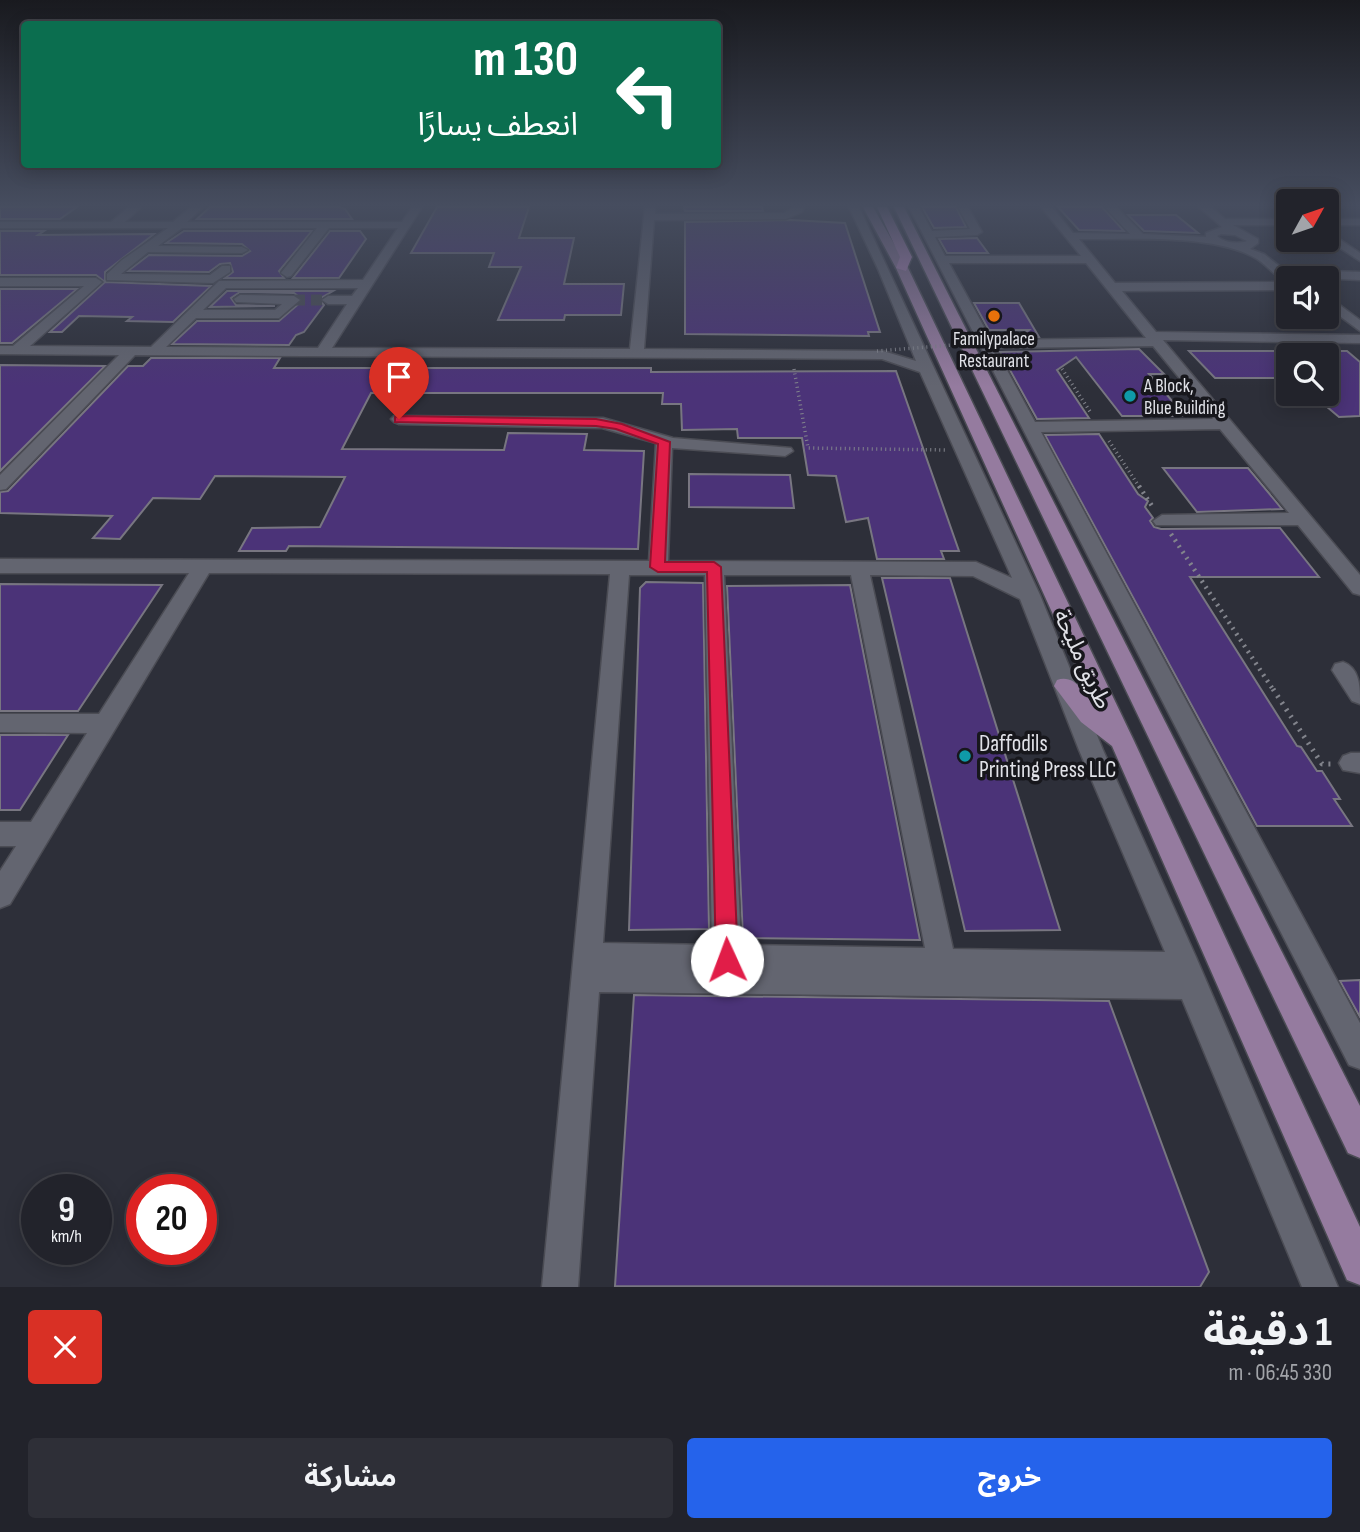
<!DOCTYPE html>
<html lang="ar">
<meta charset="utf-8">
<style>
:root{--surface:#22232b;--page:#2e2f37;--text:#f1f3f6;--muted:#a2a4a9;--line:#3f4047;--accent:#2563eb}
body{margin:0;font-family:"Sofia Sans Condensed","Noto Sans Arabic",sans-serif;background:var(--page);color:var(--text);direction:rtl;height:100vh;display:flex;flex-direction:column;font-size:26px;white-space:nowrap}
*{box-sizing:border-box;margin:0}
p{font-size:23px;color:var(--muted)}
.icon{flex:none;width:38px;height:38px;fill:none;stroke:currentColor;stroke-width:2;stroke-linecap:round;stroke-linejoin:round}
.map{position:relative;height:1287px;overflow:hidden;direction:ltr}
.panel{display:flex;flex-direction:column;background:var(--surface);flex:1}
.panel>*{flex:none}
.guide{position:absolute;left:21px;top:21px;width:700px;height:147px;border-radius:7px;box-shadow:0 4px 18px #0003,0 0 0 2px var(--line);direction:rtl;background:#0b6e4f;color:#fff;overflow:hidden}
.needle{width:46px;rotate:50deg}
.buttons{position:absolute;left:1276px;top:189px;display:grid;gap:14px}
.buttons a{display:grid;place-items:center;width:63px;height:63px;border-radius:7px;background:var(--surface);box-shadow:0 4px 18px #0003,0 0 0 2px var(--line);font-size:35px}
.speed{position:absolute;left:21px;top:1174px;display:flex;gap:14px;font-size:35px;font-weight:700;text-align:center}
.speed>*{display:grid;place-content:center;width:91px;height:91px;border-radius:50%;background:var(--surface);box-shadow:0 4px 18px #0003,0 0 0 2px var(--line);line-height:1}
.speed small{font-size:18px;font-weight:400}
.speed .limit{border:10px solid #d22;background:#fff;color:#111}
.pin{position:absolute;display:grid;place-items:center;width:60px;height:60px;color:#fff;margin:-72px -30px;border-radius:50% 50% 50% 0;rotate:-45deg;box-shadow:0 0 7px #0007}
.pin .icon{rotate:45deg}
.me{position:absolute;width:77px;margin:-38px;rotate:358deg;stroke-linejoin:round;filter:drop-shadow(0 0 5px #0008)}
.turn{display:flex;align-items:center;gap:24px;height:147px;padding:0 28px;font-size:32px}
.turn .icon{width:91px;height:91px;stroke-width:2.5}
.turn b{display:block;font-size:49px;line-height:60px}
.round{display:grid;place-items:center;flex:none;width:74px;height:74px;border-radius:7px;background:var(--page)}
.overview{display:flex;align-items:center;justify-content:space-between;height:119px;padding:0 28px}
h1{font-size:42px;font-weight:700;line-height:52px}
.cta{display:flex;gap:14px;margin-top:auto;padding:14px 28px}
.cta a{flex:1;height:80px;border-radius:7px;background:var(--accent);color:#fff;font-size:28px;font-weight:700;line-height:80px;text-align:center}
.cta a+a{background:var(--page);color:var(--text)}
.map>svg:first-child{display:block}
.building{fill:#4b3378;stroke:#787681;stroke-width:2}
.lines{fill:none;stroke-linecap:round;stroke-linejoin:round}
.minor-tunnel{stroke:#484a53;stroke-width:11;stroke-dasharray:11 6;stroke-linecap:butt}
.minor-casing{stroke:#4b4c54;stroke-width:3}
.major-casing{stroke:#4b4c54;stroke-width:3}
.highway-casing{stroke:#4b4c54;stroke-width:3}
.path-far2{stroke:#82848c;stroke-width:3.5;stroke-dasharray:1 3.5;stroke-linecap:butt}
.path-far1{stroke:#82848c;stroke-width:4.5;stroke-dasharray:2 5;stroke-linecap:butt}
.path{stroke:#82848c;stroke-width:5;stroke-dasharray:2 6;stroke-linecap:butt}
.minor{fill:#636570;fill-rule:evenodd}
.major{fill:#957b9f;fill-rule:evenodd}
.highway{fill:#b789bf;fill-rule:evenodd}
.path-bridge{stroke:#82848c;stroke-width:3.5;stroke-dasharray:1 3.5;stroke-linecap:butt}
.route{fill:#e11d48;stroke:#92132f;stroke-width:2}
.food-dot{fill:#e8710a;stroke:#17171c;stroke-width:2.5}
.culture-dot{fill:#0f9aa8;stroke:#17171c;stroke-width:2.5}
.labels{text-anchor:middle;stroke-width:7;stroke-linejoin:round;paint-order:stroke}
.far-poi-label{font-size:19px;fill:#e1e2e8;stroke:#17171c}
.street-label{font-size:23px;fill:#e1e2e8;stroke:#17171c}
.poi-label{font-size:23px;fill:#e1e2e8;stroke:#17171c;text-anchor:start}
</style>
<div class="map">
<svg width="1360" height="1287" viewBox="0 0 1360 1287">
<rect width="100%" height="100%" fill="#2d2f39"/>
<g class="building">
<path d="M0,207H77L60,219H0Z"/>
<path d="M210,207H339L345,209L352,219H197Z"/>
<path d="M437,207H529L519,238H574L564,284H624L621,315H565L564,320H498L521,267H489L494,253H411Z"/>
<path d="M684,207H762L763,211H685Z"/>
<path d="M922,207H956L966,227L934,228Z"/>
<path d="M1058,207H1102L1124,231L1079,230Z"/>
<path d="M1128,215H1176L1198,233L1144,231Z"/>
<path d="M791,220L845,223L880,332H868L869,336L685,334V222Z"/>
<path d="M0,231H44L38,235L154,234L105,272V282L211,286L173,322L127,321L132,317L79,316L62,332H50L105,282L96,275H0Z"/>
<path d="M184,231H312L279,271L284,278H225L233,272L230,263L220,264L209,272L128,271L149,255L242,256L250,251L242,244L166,243Z"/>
<path d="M330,231H360L366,239L339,278H293Z"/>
<path d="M977,238L988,253H947L939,239Z"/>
<path d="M0,289H77L12,343H0Z"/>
<path d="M227,291H333L321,298L320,301L324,305L304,332L296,335L289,345L172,344L197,321H279L303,300L294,293L240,292L231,298L236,305L275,306L210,307Z"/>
<path d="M974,303H1019L1039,337H1020L1029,330H989Z"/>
<path d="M1139,349L1164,374H1149L1185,416H1122L1076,357L1057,370L1089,418L1037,419L1000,352Z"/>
<path d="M1189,351H1288V378H1215Z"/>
<path d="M1326,351H1347L1360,362V416L1339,417L1326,406Z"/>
<path d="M151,358H280L274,368H651V372L896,371L959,551H941L944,559H877L868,518L846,522L836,476L808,475L802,438H738L737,429L682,430L681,404H662L663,393H371L342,449L504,450L508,433L587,434L584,450L644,451L638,549L289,546L286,551H239L252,528L320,527L345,477L215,476L200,499L153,498L120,539L93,538L112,516L0,513V492L8,491L128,366H143Z"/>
<path d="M0,365L105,366L0,471Z"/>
<path d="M1099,434L1138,494L1148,501L1145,507L1153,518L1150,521L1154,527L1161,529L1280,528L1319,577H1190L1297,746L1301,747L1317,771H1322L1340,799H1334L1352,826H1257L1045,435Z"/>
<path d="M1163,468H1248L1282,509L1197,512Z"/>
<path d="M689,474L790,475L794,508L689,507Z"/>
<path d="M882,578H950L1060,930L965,931Z"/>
<path d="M646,582L703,583L709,929L629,930L640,588Z"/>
<path d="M0,584L162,585L78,711H0Z"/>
<path d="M850,585L920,940L743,938L727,586Z"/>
<path d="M0,735H68L20,810H0Z"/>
<path d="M1360,980V1017L1340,981Z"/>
<path d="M634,995L1109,1001L1209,1272L1200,1287L615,1286Z"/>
</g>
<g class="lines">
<path class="minor-tunnel" d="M294,300H328"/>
<g class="minor-casing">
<g id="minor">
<path d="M129,207H141L125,222H173L191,207H203L187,222H402L412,207H422L332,348L630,349L645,207H655V214L784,213L794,207H804L802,212L786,219L654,220L644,349L883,351L916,361L878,269L849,207H859L1040,595L1103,750L1196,957L1338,1287H1302L1182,999L599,992L578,1287H542L610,574L209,573L10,904L0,908V871L16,846H0V822H31L87,733L0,732V714H99L189,573H0V559L649,561L656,443L602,428L399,424L394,422L391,419L394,416L603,418L673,438L791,448L793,451L785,456L672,448L668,561L976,562L1012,578L920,372L882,359L135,355L6,489L0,490V475L119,355L0,354V346H13L84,286H0V278H96L102,282L30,346L151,347L219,281L363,280L398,228H329L291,276L287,277L281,273L317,228H182L158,246L242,247L248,250L242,253L148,252L121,274L210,275L222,266H230V272L213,283L107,280V274L122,260L168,228H0V222H111ZM226,288H358L352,296H328L322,300L328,304H347L318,348L166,347L196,318H279L300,300L294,296L240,295L234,299L236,302L282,304L275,310H203ZM629,575H705L712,945L603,943ZM724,575H851L925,948L741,945ZM870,575L973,576L1020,599L1079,750L1165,952L953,949Z"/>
<path d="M909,207H919L932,231L970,229L958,207H968L982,232L977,235L935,237L945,256H1081L1041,207H1052L1073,233L1130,234L1105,207H1116L1143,234L1206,237V233L1222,227L1199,207H1211L1225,219H1288V225H1233L1258,239V243L1250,249L1264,254L1292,276L1294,278H1288V290L1122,291L1156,332L1360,335V343L1163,340L1360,575V595L1353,593L1298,525H1156L1153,521L1162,515L1289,513L1220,429L1041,432L1360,1023V1069L1349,1065ZM1221,234L1235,235L1247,241C1238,244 1224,243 1217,236ZM1079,239C1128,240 1214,233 1257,259C1268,266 1275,277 1287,282L1115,283ZM949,263H1086L1146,338L991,340ZM1153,346L1213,419L1035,422L995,348Z"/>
<rect x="1326" y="219" width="34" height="6"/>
<path d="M1326,230L1360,253V261L1326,239Z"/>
<path d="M1297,270L1360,272V280L1293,277L1291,274Z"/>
<path d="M1326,295L1360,320V331L1326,306Z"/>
<path d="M1343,662C1360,668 1360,687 1360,704L1352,701L1332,670L1335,664Z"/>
<path d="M1351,753H1360V773L1343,770L1339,763L1343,756Z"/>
</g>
</g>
<g class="major-casing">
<g id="major">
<path d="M863,207H873L908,268L1134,741L1360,1227V1285L1347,1280L1112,746L1081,722L1054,686L1057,680C1075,674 1084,693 1094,705L896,268Z"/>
<path d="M894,207H904L1360,1106V1158L1348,1153Z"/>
</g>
</g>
<g class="highway-casing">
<path id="highway" d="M877,207H887L912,257L906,271L896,268L900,257Z"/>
</g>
<g class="path-far2">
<path d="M794,369L808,448L945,450"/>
<path d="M1062,369L1091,413"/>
<path d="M1109,441L1140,488"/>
</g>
<g class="path-far1">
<path d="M1139,486L1154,509"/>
<path d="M1171,534L1274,691"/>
</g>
<path class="path" d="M1273,689L1322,764H1332"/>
<use href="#minor" class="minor"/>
<use href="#major" class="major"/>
<use href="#highway" class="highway"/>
<path class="path-bridge" d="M877,351L978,343"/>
</g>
<linearGradient id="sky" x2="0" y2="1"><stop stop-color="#191a1f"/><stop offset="0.53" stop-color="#464d5f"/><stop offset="1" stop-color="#464d5f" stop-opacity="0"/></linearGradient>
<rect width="1360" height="387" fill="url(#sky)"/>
<path class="route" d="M399,416L596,419L622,424L670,442L665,562H714L721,567L738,960L735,967L727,971L720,967L716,960L707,572H658L650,567L658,444L616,429L596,426L395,422V417Z"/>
<circle class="food-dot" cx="994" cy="316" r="7"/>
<g class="culture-dot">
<circle cx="1130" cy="396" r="7"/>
<circle cx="965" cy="756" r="7"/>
</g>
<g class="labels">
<g class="far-poi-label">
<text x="994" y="345">Familypalace<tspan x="994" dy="22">Restaurant</tspan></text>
<text x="1144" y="392" text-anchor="start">A Block,<tspan x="1144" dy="22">Blue Building</tspan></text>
</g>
<g class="street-label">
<text transform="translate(1083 659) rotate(65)" y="8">طريق مليحة</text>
</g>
<g class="poi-label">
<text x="979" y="751">Daffodils<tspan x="979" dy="26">Printing Press LLC</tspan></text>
</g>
</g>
</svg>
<div class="buttons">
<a><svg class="needle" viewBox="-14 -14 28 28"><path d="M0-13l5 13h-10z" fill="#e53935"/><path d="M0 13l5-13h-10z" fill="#a2a4a9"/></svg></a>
<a><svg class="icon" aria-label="sound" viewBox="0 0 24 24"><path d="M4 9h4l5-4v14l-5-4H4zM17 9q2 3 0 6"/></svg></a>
<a><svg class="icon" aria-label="search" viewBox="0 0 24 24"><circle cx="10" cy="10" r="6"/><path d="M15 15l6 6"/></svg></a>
</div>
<div class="speed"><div>9<small>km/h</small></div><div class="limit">20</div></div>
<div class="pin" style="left:399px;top:419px;background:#d93025"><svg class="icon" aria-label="arrive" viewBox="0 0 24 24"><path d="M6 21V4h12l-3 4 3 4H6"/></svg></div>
<svg class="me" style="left:727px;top:960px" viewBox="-20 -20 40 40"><circle r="19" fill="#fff"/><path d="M0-13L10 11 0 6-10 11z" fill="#e11d48"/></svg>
<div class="guide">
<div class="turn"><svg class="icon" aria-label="left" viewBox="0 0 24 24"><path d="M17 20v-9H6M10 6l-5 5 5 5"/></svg><div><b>130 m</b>انعطف يسارًا</div></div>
</div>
</div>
<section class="panel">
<div class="overview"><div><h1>1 دقيقة</h1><p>330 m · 06:45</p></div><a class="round" style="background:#d93025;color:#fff"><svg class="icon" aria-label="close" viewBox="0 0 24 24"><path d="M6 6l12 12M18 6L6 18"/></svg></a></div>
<div class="cta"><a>خروج</a><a>مشاركة</a></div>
</section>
